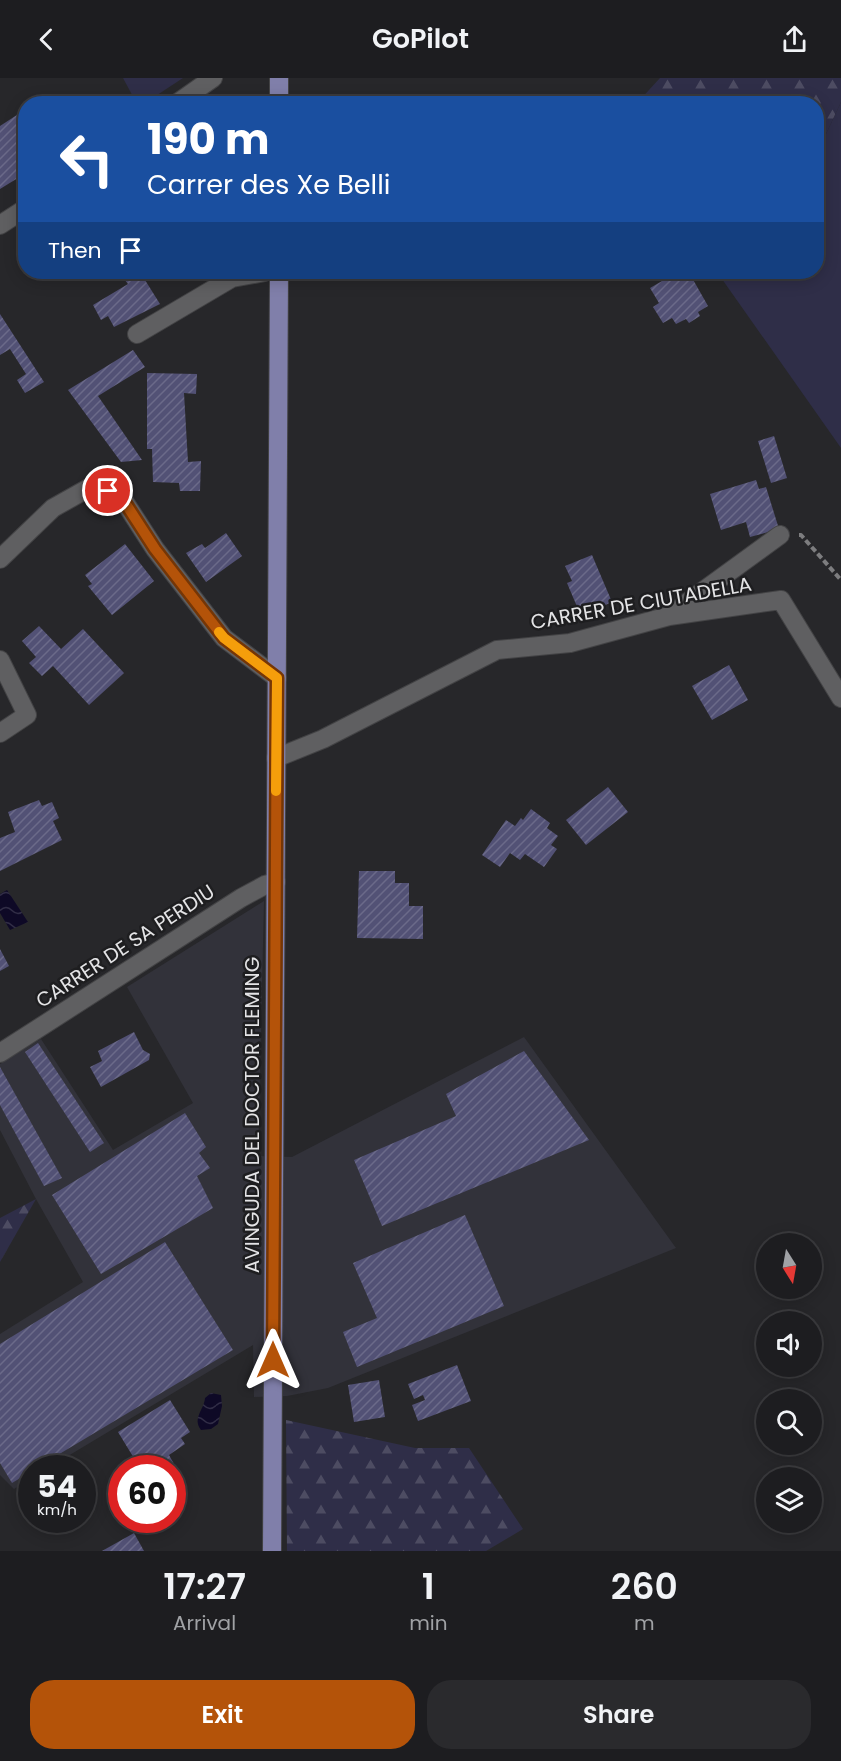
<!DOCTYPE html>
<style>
:root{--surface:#1d1d20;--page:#2a2a2d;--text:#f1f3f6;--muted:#a0a2a5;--line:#3b3b3e;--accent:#b45309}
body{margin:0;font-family:Poppins,sans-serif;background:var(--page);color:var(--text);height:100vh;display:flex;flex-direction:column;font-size:22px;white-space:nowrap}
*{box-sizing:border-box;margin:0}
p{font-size:20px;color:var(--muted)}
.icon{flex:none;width:33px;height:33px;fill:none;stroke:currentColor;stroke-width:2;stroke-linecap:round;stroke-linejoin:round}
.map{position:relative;height:1473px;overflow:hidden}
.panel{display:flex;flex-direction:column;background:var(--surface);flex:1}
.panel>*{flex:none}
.banner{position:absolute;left:18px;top:18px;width:806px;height:183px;border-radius:24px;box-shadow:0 3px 15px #0003,0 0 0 2px var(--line);background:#1a4fa0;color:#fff;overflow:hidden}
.needle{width:39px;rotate:169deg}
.buttons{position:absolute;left:756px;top:1155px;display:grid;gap:12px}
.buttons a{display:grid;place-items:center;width:66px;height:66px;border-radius:50%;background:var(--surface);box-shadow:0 3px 15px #0003,0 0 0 2px var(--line);font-size:30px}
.speed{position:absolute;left:18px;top:1377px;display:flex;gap:12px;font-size:30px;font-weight:700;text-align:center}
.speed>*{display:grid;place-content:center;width:78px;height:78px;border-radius:50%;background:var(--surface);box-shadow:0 3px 15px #0003,0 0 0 2px var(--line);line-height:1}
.speed small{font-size:15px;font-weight:400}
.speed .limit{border:9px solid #d22;background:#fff;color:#111}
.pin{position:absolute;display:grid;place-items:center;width:51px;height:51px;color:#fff;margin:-26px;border:3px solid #fff;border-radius:50%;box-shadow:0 2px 6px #0007}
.me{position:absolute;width:66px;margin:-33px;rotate:0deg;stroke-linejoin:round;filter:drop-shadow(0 0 4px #0008)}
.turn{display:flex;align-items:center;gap:21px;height:126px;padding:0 30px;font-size:27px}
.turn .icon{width:78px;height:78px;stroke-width:2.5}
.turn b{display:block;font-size:42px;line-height:51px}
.then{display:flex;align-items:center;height:57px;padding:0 30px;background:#0003;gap:12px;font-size:22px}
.eta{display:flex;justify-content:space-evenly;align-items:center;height:102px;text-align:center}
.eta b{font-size:36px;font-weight:600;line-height:42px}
.cta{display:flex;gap:12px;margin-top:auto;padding:12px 30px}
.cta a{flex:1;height:69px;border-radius:24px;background:var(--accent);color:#fff;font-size:24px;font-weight:600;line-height:69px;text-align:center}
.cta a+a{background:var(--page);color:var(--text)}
header{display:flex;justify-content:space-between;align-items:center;height:78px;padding:0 30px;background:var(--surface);font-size:27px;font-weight:600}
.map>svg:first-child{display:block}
.built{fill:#32323a}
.green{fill:#2f2e48}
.forest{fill:url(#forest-firs)}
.water{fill:url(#water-waves)}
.building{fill:url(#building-hatch)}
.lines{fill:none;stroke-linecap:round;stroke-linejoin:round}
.minor-casing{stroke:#434345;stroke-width:20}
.major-casing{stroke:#434345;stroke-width:20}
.path{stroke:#7d7d7f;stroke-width:4;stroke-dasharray:6 3;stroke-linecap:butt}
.minor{stroke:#5f5f61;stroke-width:18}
.major{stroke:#807faa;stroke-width:18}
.route-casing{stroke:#753606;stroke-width:15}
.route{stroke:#b45309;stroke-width:10}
.slow{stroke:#f59e0b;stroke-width:10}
.labels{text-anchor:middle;stroke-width:5;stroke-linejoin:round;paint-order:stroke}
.street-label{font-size:20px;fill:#e4e4e6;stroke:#1e1e20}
</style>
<header><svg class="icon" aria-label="back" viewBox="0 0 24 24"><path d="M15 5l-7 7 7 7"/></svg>GoPilot<svg class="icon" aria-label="share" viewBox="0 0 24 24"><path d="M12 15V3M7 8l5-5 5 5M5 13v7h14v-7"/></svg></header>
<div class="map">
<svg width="841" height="1473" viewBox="0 0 841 1473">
<defs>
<pattern id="forest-firs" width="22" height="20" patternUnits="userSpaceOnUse" patternTransform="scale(1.5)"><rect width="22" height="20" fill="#2f2e48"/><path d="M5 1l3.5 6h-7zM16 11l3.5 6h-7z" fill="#4d4c62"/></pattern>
<pattern id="water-waves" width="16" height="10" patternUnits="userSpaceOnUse" patternTransform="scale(1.5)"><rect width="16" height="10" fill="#0e0926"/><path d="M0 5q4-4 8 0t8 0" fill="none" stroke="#312d46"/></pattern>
<pattern id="building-hatch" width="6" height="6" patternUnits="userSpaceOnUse" patternTransform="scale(1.5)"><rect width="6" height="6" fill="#525175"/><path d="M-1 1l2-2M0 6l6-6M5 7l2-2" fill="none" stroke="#6b6a89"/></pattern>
</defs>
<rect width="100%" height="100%" fill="#27272a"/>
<path class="built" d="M264,823L258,1078L292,1079L524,959L676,1170L328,1310L287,1318L254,1319L253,1267L48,1390H32L31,1400L14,1411L0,1397V1256L83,1204L36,1121L0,1052V986L41,961L113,1072L193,1025L127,909Z"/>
<g class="green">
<path d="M123,0H183L145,25L137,26Z"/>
<path d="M841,24V370L717,194H816V77Z"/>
</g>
<g class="forest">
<path d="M660,0H841V24L816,77V26H642L638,24Z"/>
<path d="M36,1121L0,1184V1140Z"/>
<path d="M286,1342L415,1370H469L523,1451L486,1473H287Z"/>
</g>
<g class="water">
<path d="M7,812L28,844L10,852L0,835V816Z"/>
<path d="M211,1315L221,1317L222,1328L218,1346L211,1351L201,1352C192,1340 204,1332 205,1320Z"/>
</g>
<g class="building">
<path d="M26,31V95L0,111V48Z"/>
<path d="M136,194H140L160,226L114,249L108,238L101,242L93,227L128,206L124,201Z"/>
<path d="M666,194H699L691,198L708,228L698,234L700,238L689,245L686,241L676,246L672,240L663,245L653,229L659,225L650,210L669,199Z"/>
<path d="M0,236L44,304L25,315L17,302L26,296L10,271L0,277Z"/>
<path d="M133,272L145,289L98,318L142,382L121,384L68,312Z"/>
<path d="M147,295L197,296L196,316L184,315L188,384L201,383L200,413H180L179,405L153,404L152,371H147Z"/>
<path d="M774,358L787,400L771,405L758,363Z"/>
<path d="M756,402L759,411L766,409L779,451L750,459L746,444L721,452L710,416Z"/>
<path d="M226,455L242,478L206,504L186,475L202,466L205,470Z"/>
<path d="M125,466L154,503L112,537L88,508L92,506L85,497Z"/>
<path d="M592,477L612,524L581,538L567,505L572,503L565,488Z"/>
<path d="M39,548L61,571L83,551L124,595L89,627L53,588L42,598L29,585L36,579L22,563Z"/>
<path d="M729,587L748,622L712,642L692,608Z"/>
<path d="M608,709L628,734L586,767L566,742Z"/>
<path d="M39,722L42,728L52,724L59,740L53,743L62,762L0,793V760L15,754L8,734Z"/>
<path d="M531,731L550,745L547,750L558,758L551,767L557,771L544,789L525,776L520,782L510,775L500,789L482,777L506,742L515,748L521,740L523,742Z"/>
<path d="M359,793H395V805H409V828H423V861L357,860Z"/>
<path d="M0,871L9,888L0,893Z"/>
<path d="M134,954L143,972L150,976L149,982L101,1009L90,989L102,983L98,973Z"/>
<path d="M38,965L104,1065L90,1074L25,974Z"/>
<path d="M524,973L589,1062L382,1148L354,1082L456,1038L446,1016Z"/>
<path d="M0,989L62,1100L44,1108L0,1027Z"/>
<path d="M185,1035L206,1069L199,1075L210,1090L197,1098L213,1130L101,1196L52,1117Z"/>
<path d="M465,1137L504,1228L357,1289L343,1254L377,1240L353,1185Z"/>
<path d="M165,1164L233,1272L36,1390H32V1393L12,1405L0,1385V1266Z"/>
<path d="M457,1287L471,1323L418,1343L412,1327L425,1322L423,1317L414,1321L408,1306Z"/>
<path d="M379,1302L385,1339L354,1344L348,1307Z"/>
<path d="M170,1322L190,1354L181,1360L185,1366L169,1377L174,1386L167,1390H140L118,1354Z"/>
<path d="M134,1455L144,1473H102Z"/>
</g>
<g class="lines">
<g class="minor-casing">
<g id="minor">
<path d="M176,26L213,0"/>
<path d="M0,147L26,130"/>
<path d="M137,256L232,200L265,194"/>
<path d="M0,481L53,430L94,407L122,420L155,471L224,560L277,600"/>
<path d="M670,537L780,457"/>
<path d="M0,582L27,637L0,655"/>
<path d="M276,680L323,661L497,572L570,565L669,538L781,522L841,620"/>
<path d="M0,975L241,820L265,807L276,804"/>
</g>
</g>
<g class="major-casing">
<g id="major">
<path d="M279,26V0"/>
<path d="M272,1473L279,194"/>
</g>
</g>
<path class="path" d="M799,457H801L841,502"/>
<use href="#minor" class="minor"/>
<use href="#major" class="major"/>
</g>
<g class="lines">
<g class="route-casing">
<path id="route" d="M108,413L122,420L155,471L224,560L277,600L273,1282"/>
</g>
<use href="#route" class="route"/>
<path class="slow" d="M219,554L224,560L277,600L276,713"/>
</g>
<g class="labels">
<g class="street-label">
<text transform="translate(641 525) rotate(-10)" y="7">CARRER DE CIUTADELLA</text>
<text transform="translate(125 868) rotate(-33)" y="7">CARRER DE SA PERDIU</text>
<text transform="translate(252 1037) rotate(-90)" y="7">AVINGUDA DEL DOCTOR FLEMING</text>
</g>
</g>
</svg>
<div class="buttons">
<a><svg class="needle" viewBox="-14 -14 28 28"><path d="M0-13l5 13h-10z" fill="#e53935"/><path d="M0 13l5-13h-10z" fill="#a0a2a5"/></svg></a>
<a><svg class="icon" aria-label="sound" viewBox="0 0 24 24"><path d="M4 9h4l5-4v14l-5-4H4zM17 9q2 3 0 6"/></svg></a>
<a><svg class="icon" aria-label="search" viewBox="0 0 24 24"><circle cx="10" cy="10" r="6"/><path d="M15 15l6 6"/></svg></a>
<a><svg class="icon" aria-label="layers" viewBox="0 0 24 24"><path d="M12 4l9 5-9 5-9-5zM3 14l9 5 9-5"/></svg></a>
</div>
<div class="speed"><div>54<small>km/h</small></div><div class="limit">60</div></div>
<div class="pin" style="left:108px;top:413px;background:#d93025"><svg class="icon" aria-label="arrive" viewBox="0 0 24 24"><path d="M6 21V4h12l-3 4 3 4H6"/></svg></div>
<svg class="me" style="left:273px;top:1282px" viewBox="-20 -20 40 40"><path d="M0-17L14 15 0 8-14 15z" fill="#b45309" stroke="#fff" stroke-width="4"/></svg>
<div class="banner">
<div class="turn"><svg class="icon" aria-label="left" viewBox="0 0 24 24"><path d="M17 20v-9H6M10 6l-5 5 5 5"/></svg><div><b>190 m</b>Carrer des Xe Belli</div></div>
<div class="then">Then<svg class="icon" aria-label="arrive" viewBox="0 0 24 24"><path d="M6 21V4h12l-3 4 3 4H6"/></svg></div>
</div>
</div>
<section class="panel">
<div class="eta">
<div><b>17:27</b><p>Arrival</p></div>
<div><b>1</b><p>min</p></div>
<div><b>260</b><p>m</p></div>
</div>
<div class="cta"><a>Exit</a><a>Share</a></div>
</section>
